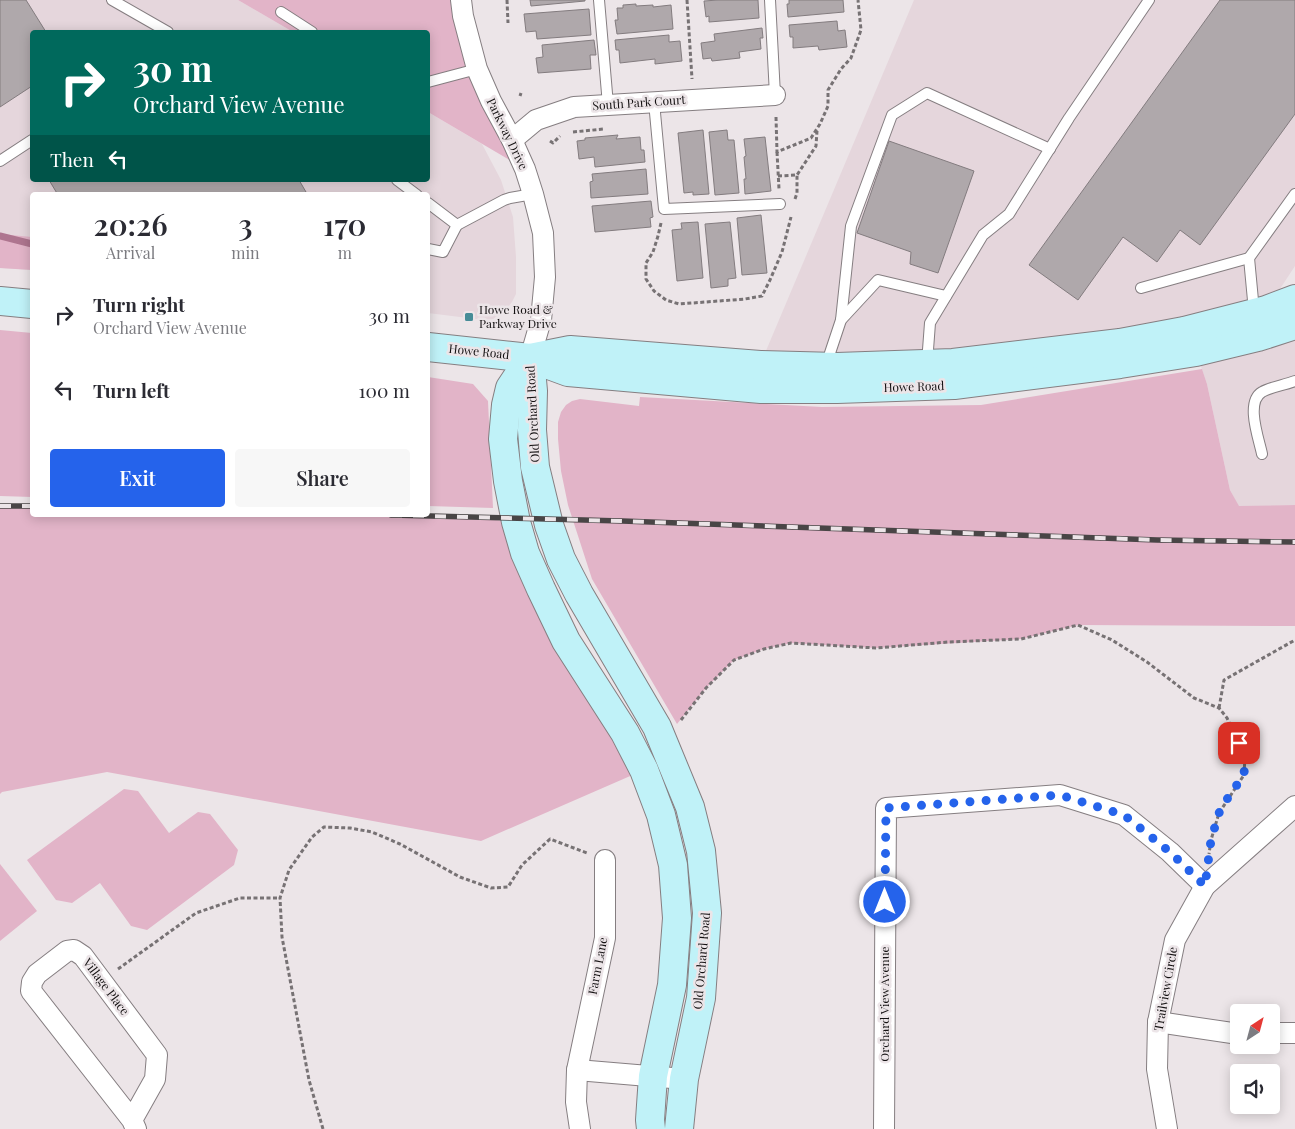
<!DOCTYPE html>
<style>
:root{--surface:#fff;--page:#f7f7f7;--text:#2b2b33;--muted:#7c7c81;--accent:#2563eb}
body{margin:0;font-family:"Playfair Display",serif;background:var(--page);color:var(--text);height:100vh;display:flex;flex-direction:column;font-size:19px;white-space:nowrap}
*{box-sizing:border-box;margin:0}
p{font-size:16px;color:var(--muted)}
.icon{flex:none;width:28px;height:28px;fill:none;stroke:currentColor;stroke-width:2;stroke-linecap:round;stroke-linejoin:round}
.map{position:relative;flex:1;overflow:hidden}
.drawer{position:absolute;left:30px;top:192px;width:400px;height:325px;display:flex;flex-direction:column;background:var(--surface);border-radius:5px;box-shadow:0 2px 12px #0003}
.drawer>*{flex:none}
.banner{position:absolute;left:30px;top:30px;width:400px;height:152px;border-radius:5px;box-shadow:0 2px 12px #0003;background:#00695c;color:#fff;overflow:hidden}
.needle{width:32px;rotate:36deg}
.controls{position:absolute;left:1230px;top:1004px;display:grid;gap:10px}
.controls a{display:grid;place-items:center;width:50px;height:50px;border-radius:5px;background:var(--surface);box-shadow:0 2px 12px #0003;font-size:25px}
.pin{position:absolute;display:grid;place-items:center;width:42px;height:42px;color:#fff;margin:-21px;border-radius:10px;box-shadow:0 2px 8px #0006}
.me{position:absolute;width:55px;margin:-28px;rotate:0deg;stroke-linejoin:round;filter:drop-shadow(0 0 4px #0008)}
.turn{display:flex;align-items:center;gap:18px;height:105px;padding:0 20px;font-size:22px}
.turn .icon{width:65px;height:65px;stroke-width:2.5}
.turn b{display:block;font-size:35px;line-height:42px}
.then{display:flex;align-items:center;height:48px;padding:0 20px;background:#0003;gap:10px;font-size:19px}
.eta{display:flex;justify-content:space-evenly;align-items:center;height:85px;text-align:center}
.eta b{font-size:30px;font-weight:600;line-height:35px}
.action{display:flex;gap:10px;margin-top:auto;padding:10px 20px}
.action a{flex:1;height:58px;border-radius:5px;background:var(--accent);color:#fff;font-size:20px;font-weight:600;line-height:58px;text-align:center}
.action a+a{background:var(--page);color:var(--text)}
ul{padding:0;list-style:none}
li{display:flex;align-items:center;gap:15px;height:75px;padding:0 20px}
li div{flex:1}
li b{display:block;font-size:19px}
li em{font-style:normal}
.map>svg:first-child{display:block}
.built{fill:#e5d6dc}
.green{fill:#e2b4c8}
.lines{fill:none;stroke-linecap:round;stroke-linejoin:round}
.stream{stroke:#ae758f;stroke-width:7}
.building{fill:#afa8ab;stroke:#837c7f}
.lane-casing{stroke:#857e81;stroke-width:12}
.street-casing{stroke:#857e81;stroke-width:22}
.secondary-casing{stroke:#857e81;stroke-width:30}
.path{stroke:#777274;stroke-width:3;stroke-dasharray:4 2.5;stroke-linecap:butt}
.lane{stroke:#fff;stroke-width:10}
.street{stroke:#fff;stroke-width:20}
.secondary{stroke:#c0f2f8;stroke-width:28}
.rail-casing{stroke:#494546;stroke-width:5.5}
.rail{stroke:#ece5e8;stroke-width:4;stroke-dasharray:11;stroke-linecap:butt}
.route{stroke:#2563eb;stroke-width:9;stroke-dasharray:0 16.2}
.poi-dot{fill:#468c97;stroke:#ece5e8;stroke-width:2}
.labels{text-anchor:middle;stroke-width:5;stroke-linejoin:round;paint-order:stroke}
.street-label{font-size:12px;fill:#141112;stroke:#ece5e8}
.poi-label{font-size:12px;fill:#141112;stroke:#ece5e8;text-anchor:start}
</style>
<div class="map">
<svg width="1295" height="1129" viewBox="0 0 1295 1129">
<rect width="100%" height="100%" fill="#ece5e8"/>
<g class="built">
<path d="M0,0H238L293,32H32V180H428V112L482,144L501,180L513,217L516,257V294L512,302L504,312L493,319L484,320L428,313V195H32V270L0,268Z"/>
<path d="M914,0H1295V266L1266,310L1184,331L760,365Z"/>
<path d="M1295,325V505L1239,507L1230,490L1207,384L1196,352Z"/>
</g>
<g class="green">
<path d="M238,0H461L525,169L428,112V32H293Z"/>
<path d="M0,234L32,237V270L0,268Z"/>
<path d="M0,330L32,333V497L0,496Z"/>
<path d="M1202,369L1207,384L1230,490L1239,506L1295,505V626L1078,625L1021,639L876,648L791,643L764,649L734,660L706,688L677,724L592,579L568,505L561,471L558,439V422L561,412L566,405L572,401L580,399L639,406L640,397L822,407L981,405Z"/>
<path d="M428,377L473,384L488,401L493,508L428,506Z"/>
<path d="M0,506H32V515H391L467,517L516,522L644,770L481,841L107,772L2,792L0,794Z"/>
<path d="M124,789L138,791L169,833L198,812L210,814L238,850L234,865L147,930L131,926L100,883L72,903L56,900L27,860Z"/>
<path d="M0,864L37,911L0,941Z"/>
</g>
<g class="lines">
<path class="stream" d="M0,236L32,244"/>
</g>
<g class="building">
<path d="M0,0H26L46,32H32V86L0,107Z"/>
<path d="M530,0H585V1L531,6Z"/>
<path d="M718,0H758L759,18L709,22V16L706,17L704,1Z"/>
<path d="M789,0H843L844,12L788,17L787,4H789Z"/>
<path d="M1220,0H1295V114L1200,245L1180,230L1157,262L1123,237L1078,300L1029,265Z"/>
<path d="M636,4V6L653,5V7L671,5L673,29L617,34L615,20H618L617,8H623V5Z"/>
<path d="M589,9L591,35L537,39L536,31L526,32L524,14Z"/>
<path d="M837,21L838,31L845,30L847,47L819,50L818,46L793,48V37H790L789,25Z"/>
<path d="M762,28L763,38H760L761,49L739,52L740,58L712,61L711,58L703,59L701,43L715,41L714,34Z"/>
<path d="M669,35V42L680,41L682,61L655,64V59L620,63L619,50H616L615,40Z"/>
<path d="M594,40L596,55H590L591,69L538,73L536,58L543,57L542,45Z"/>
<path d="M703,130L709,194L693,195V192L684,193L678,133Z"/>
<path d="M727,130L728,140H734L739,193L715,195L709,132Z"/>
<path d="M618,135L616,139L640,137L641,150H644L645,162L595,167L594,157L579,159L577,141L585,140V138Z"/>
<path d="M765,137L771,191L745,194L744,179H746L744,157L746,156L744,139Z"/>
<path d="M889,141L974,171L938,273L910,264L911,252L857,233Z"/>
<path d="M646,169L648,194L591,198L590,182L593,181L592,174Z"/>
<path d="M49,180H299L306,192L301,195H58Z"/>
<path d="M651,201L653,217L650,218L651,227L595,232L592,206Z"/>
<path d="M761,215L767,273L742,275L737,218Z"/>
<path d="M698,222L703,278L677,281L672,230L682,229L681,223Z"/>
<path d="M730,222L736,278L728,279V286L711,288L705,224Z"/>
</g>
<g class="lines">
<g class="lane-casing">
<g id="lane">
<path d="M112,0L168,32"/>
<path d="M599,0L608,105"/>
<path d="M770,0L775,95"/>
<path d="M281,12L312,32"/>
<path d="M428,82L477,69"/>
<path d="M654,102L664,209L780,204"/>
<path d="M0,161L32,140"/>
<path d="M397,180L417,195"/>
<path d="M428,203L457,225L443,252L428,249"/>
<path d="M457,225L504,200L510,198L533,194"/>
<path d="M1141,288L1249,258"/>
<path d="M1254,311L1249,258L1295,194"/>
<path d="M841,320L851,226L892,115L927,93L1050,149"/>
<path d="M927,363L930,323L983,235L1009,214L1069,118L1149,0"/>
<path d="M826,365L841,320L878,280L946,296"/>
<path d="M1262,454C1259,439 1245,402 1262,392C1270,387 1285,385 1295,381"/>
</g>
</g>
<g class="street-casing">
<g id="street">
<path d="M461,0L463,16L477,69L491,101L512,140L525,169L533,194L543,233L545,277L541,320L530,358"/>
<path d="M512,140L536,120L574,107L775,95"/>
<path d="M1158,1022L1232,1033H1239"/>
<path d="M1271,1033H1295"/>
<path d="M577,1070L684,1079"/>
<path d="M132,1120L155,1079L157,1055L83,956L74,950L67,951L37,974L32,982L31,991L132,1120L136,1129"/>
<path d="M580,1129L576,1102L577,1070L605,938V860"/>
<path d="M884,1129L886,808L1060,795L1124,815L1170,852L1205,886"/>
<path d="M1167,1129L1157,1069L1158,1022L1175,940L1205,886L1295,806"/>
</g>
</g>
<g class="secondary-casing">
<g id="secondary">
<path d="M0,301L32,304"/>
<path d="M428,347L530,358L568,372L761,389H837L954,385L1120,364L1196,352L1258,337L1295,325"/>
<path d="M530,358L510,388L506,405L503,439L508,481L516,522L525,553L541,589L566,641L625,733L644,770L661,815L673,865L677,918L672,985L653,1076L650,1120L651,1129"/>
<path d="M530,358L533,391L532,430L535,467L549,525L561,559L579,594L657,727L690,807L701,851L707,913L701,998L684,1079L679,1129"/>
<path d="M530,358L570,350L760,365L837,367L953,363L1120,343L1184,331L1266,310L1295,299"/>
</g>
</g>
<g class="path">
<path d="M507,0L508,23"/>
<path d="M687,0L692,79"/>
<path d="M520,96L521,93"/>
<path d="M776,117L777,152L811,138L820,124L828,106V90L841,69L851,58L861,30L858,0"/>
<path d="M573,132L604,129"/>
<path d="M550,141L553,143L560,136"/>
<path d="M777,152L779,189"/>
<path d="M778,176L797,175L816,146L817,131"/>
<path d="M795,199L797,193V175"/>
<path d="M661,223L658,236L653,252L646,263V279L654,291L666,300L679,304L745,299L762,296L770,280L782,252L791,217"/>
<path d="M1219,708L1224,680L1295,640"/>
<path d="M681,720L706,688L734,660L764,649L791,643L876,648L948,642L1021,639L1078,625L1112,640L1147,662L1194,698L1219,708L1227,718L1245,756L1244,775L1219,813L1211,840L1209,854"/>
<path d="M118,969L196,913L240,898H280"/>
<path d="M323,1129L309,1080L282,937L280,898L289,870L312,837L324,827L350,828L372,832L400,844L460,877L491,888L508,887L522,865L550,839L587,853"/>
</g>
<use href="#lane" class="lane"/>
<use href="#street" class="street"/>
<use href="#secondary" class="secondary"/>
<g class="rail-casing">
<g id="rail">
<path d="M0,506H32"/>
<path d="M391,515L622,521L1157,540L1295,542"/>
</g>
</g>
<use href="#rail" class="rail"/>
</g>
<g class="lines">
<path class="route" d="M885,902L886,808L1060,795L1124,815L1170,852L1205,886L1211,840L1219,813L1229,796L1244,775L1245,756L1239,743"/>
</g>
<rect class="poi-dot" x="464" y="312" width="10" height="10" rx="2.5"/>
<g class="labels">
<g class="street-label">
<text transform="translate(639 103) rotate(-4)" y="4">South Park Court</text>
<text transform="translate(507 134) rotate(64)" y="4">Parkway Drive</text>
<text transform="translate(479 352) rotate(6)" y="4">Howe Road</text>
<text transform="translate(914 387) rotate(-2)" y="4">Howe Road</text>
<text transform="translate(533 414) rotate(-93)" y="4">Old Orchard Road</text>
<text transform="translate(702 961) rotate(-85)" y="4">Old Orchard Road</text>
<text transform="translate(598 966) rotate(-79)" y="4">Farm Lane</text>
<text transform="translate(106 987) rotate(53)" y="4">Village Place</text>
<text transform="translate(1166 989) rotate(-80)" y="4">Trailview Circle</text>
<text transform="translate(885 1004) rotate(-90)" y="4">Orchard View Avenue</text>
</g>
<g class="poi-label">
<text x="479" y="314">Howe Road &amp;<tspan x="479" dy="14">Parkway Drive</tspan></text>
</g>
</g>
</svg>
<div class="controls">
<a><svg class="needle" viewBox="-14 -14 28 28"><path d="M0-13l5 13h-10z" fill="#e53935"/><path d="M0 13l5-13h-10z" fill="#7c7c81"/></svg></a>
<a><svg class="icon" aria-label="sound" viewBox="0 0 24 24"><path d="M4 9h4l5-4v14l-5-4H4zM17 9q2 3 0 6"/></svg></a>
</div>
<div class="pin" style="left:1239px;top:743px;background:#d93025"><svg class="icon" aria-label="arrive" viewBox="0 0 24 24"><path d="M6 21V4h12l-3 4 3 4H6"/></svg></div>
<svg class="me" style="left:885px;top:902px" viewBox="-20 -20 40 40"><circle r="17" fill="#2563eb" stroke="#fff" stroke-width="3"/><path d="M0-11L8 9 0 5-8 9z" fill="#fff"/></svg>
<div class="banner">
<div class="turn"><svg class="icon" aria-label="right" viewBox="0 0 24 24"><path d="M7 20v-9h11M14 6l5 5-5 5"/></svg><div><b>30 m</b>Orchard View Avenue</div></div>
<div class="then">Then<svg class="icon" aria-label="left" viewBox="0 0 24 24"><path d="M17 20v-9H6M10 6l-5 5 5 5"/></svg></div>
</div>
<section class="drawer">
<div class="eta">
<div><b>20:26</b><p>Arrival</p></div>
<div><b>3</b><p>min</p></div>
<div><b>170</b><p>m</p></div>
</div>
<ul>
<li><svg class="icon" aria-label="right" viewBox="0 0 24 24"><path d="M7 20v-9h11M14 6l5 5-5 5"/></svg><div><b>Turn right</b><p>Orchard View Avenue</p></div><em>30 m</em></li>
<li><svg class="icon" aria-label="left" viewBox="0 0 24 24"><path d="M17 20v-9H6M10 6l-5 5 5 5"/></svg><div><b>Turn left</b></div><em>100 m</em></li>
</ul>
<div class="action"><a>Exit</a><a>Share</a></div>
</section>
</div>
